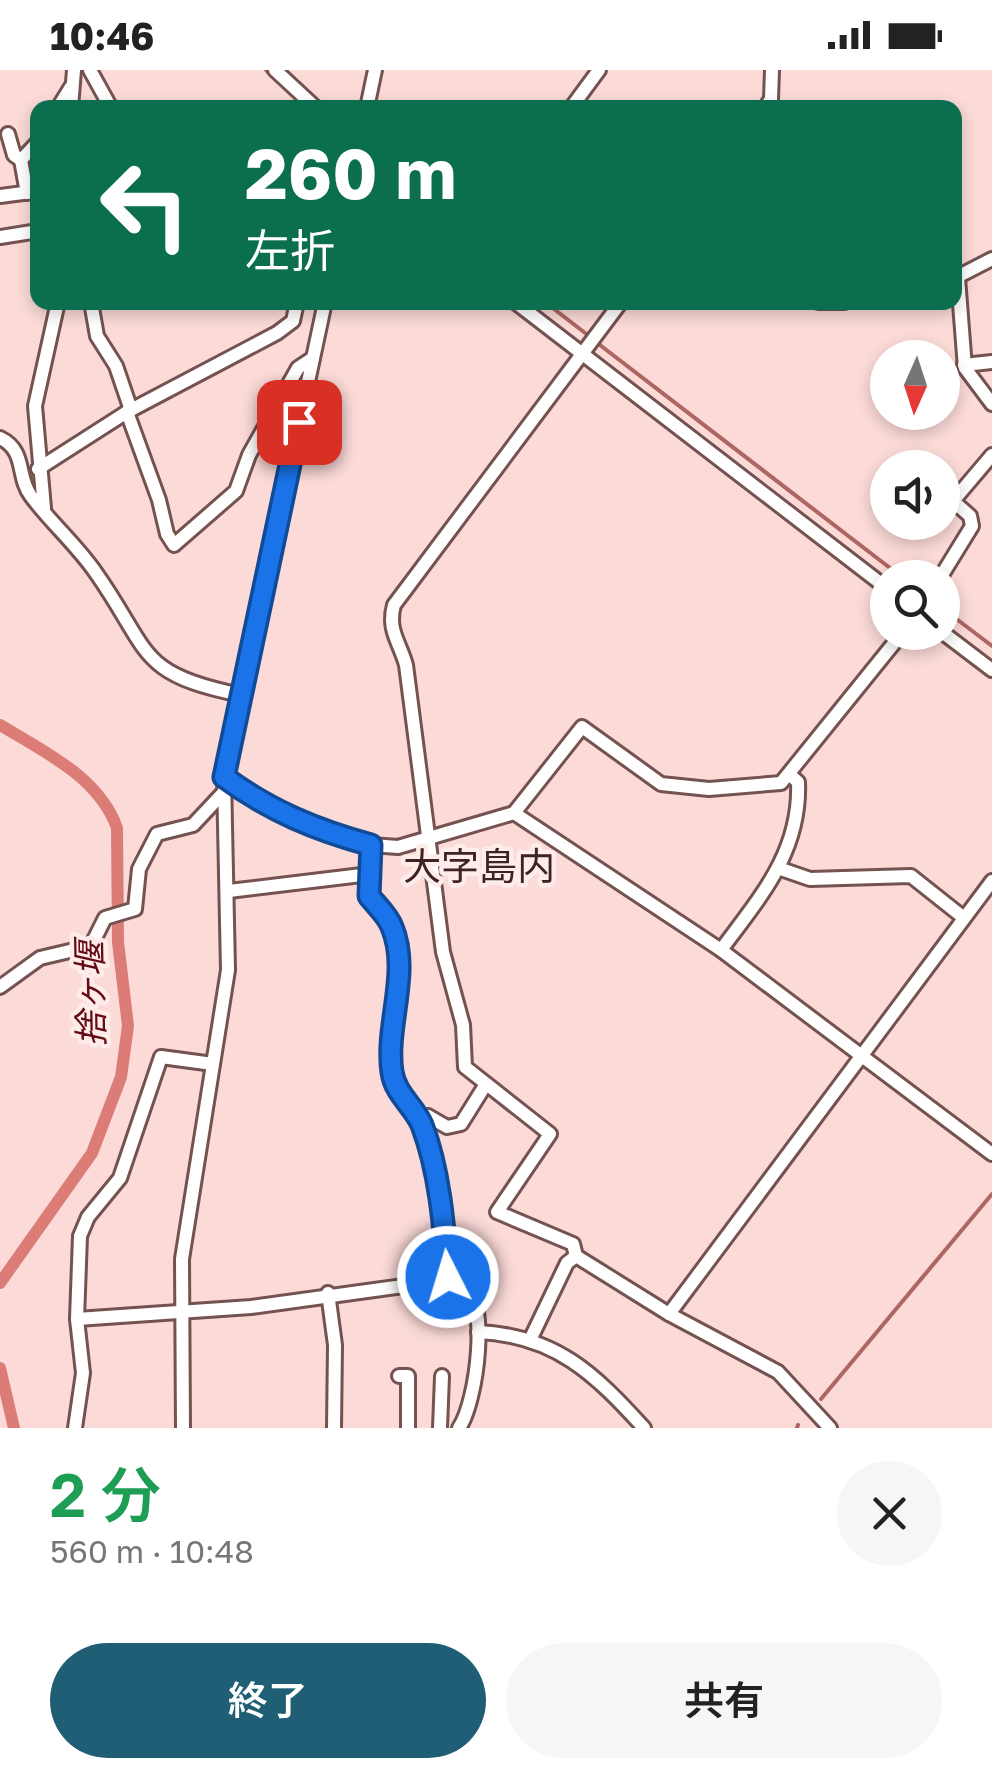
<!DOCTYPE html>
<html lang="ja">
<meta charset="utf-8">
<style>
:root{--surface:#fff;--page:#f6f6f6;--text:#222;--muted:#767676;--accent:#1f5e74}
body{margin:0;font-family:"Golos Text","Noto Sans JP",sans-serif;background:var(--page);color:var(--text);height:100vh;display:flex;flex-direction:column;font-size:38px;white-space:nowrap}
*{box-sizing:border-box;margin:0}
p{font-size:32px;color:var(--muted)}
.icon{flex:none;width:55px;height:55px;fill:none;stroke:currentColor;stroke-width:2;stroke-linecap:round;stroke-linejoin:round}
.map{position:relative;height:1358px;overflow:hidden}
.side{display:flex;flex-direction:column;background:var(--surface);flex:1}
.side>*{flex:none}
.hud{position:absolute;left:30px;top:30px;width:932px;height:210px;border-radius:20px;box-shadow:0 5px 15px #0003;background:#0b6e4f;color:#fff;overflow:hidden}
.needle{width:65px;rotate:183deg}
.fabs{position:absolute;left:870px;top:270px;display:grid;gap:20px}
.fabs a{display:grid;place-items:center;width:90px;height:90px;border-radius:50%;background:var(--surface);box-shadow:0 5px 15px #0003;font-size:50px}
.pin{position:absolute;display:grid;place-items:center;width:85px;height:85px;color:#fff;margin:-42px;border-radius:20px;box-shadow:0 5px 15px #0006}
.me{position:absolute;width:110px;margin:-55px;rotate:355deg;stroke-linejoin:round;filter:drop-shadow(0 0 8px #0008)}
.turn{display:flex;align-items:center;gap:35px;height:210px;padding:0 50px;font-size:45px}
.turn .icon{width:130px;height:130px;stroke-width:2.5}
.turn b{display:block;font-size:70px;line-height:85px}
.round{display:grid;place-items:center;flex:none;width:105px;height:105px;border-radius:52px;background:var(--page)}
.head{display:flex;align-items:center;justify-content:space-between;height:170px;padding:0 50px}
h1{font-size:60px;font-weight:600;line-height:75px;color:#1e9e55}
.action{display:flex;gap:20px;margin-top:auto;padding:20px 50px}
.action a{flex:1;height:115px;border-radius:60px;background:var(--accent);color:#fff;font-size:40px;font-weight:600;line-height:115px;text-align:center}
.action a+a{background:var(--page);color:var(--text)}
.status{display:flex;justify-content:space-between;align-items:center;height:70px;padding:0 50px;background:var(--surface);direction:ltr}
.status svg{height:28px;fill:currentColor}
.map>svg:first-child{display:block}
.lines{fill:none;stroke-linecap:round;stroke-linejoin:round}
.stream{stroke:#ad6661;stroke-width:4}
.canal{stroke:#db7c77;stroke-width:12}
.minor-casing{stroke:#74524f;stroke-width:18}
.minor{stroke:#fff;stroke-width:12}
.route-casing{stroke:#114b97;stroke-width:25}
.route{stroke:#1a73e8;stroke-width:18}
.labels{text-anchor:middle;stroke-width:9;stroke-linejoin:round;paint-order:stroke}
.water-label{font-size:35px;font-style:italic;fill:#630c13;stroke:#fdecea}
.quarter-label{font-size:38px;fill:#402220;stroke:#fdecea}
</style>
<div class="status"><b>10:46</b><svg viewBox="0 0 49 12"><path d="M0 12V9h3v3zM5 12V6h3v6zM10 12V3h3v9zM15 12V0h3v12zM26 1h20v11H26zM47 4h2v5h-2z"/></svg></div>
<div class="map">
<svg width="992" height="1358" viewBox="0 0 992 1358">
<rect width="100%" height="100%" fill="#fbdad7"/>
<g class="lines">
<g class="stream">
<path d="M266,0L307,38"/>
<path d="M545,232L589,266"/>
<path d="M596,272L903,508"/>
<path d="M942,538L992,576"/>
<path d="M821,1329L992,1124"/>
<path d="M797,1358L798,1355"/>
</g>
<g class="canal">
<path d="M0,655C43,681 99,707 117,758L118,872L128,956L121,1007L92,1083L0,1213"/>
<path d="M0,1298L14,1358"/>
</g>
<g class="minor-casing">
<g id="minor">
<path d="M90,0L111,38"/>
<path d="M275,0L316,38"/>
<path d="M58,38L71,17"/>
<path d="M71,38L74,0"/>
<path d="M367,38L375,0"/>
<path d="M571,38L599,0"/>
<path d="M765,38L771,29L772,0"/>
<path d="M8,64L14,85L21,90"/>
<path d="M27,123L21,90L38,72"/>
<path d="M0,126L38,121"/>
<path d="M0,167L38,161"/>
<path d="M955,208L992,189"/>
<path d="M958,208L965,298L992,334"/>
<path d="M91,232L97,266L116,296L131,340"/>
<path d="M515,232L888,519"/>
<path d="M621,232L394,535C387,560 400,573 406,595L443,882L463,955L465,997L550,1064L497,1142L573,1174L576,1186L669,1244L778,1302L830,1358"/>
<path d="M818,232H845"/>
<path d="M964,295L992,292"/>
<path d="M127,342L159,430L167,464L174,475L236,421L249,385L298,298L313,288"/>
<path d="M0,368C27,381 16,406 31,426C50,452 77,475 96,503C151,581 136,604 241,625"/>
<path d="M38,399L127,342L277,263L293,251L297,232"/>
<path d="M44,438L35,336L58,232"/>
<path d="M940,508L972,456L970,446L953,431L992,385"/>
<path d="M942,562L992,600"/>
<path d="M224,707L255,730L315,760L371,775L398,777L514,743L582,657L661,714L709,719L781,713L903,562"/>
<path d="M514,743L721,880L992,1084"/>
<path d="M371,775L369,826C377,836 388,846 392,857C411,902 385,956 392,1003C395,1024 415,1036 422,1055C440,1102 444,1158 448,1207"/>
<path d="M781,799L810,809L911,806L964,848"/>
<path d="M229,821L370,804"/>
<path d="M721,880C760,827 801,782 798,712L790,705"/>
<path d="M0,917L40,888L91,876L105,848L135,839L139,799L157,764L193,755L223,723"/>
<path d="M422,1053L428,1046L447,1057L461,1054L486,1014"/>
<path d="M328,1223L335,1275L334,1358"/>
<path d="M669,1244L992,811"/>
<path d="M77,1249L251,1237L461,1208C491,1227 477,1332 459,1358"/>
<path d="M478,1262C555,1265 595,1304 644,1358"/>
<path d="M531,1268L567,1193L576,1186"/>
<path d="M399,1306H408V1358"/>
<path d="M75,1358L83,1303L77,1249L80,1166L88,1147L120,1108L161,987L213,994"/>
<path d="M183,1358L182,1189L228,900L224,707L325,232"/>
<path d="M440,1358L442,1306"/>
</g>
</g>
<use href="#minor" class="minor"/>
</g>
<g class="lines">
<g class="route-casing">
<path id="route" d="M299,352L224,707C270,741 316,760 371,775L369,826C377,836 388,846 392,857C411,902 385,956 392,1002C395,1024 414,1036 422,1055C440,1102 444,1158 448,1207"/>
</g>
<use href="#route" class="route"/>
</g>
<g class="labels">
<g class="water-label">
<text transform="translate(91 924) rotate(-91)" y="12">捨ヶ堰</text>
</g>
<g class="quarter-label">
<text x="479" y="810">大字島内</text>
</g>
</g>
</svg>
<div class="fabs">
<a><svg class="needle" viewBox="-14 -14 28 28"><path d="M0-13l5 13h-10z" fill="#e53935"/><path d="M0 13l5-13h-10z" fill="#767676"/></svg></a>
<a><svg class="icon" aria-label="sound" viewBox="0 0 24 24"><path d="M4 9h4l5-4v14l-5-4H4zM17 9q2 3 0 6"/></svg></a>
<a><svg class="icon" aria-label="search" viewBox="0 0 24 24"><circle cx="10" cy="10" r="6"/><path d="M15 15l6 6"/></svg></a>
</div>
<div class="pin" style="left:299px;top:352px;background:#d93025"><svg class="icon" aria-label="arrive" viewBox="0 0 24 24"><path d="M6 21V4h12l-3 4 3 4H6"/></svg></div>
<svg class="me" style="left:448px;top:1207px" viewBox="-20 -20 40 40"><circle r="17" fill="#1a73e8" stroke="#fff" stroke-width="3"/><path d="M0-11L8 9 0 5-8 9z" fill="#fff"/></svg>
<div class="hud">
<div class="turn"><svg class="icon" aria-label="left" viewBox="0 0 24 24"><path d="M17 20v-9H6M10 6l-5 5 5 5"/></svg><div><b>260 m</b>左折</div></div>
</div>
</div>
<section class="side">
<div class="head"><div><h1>2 分</h1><p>560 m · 10:48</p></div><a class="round"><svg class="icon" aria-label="close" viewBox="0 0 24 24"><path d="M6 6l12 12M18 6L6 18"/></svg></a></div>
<div class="action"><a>終了</a><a>共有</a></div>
</section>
